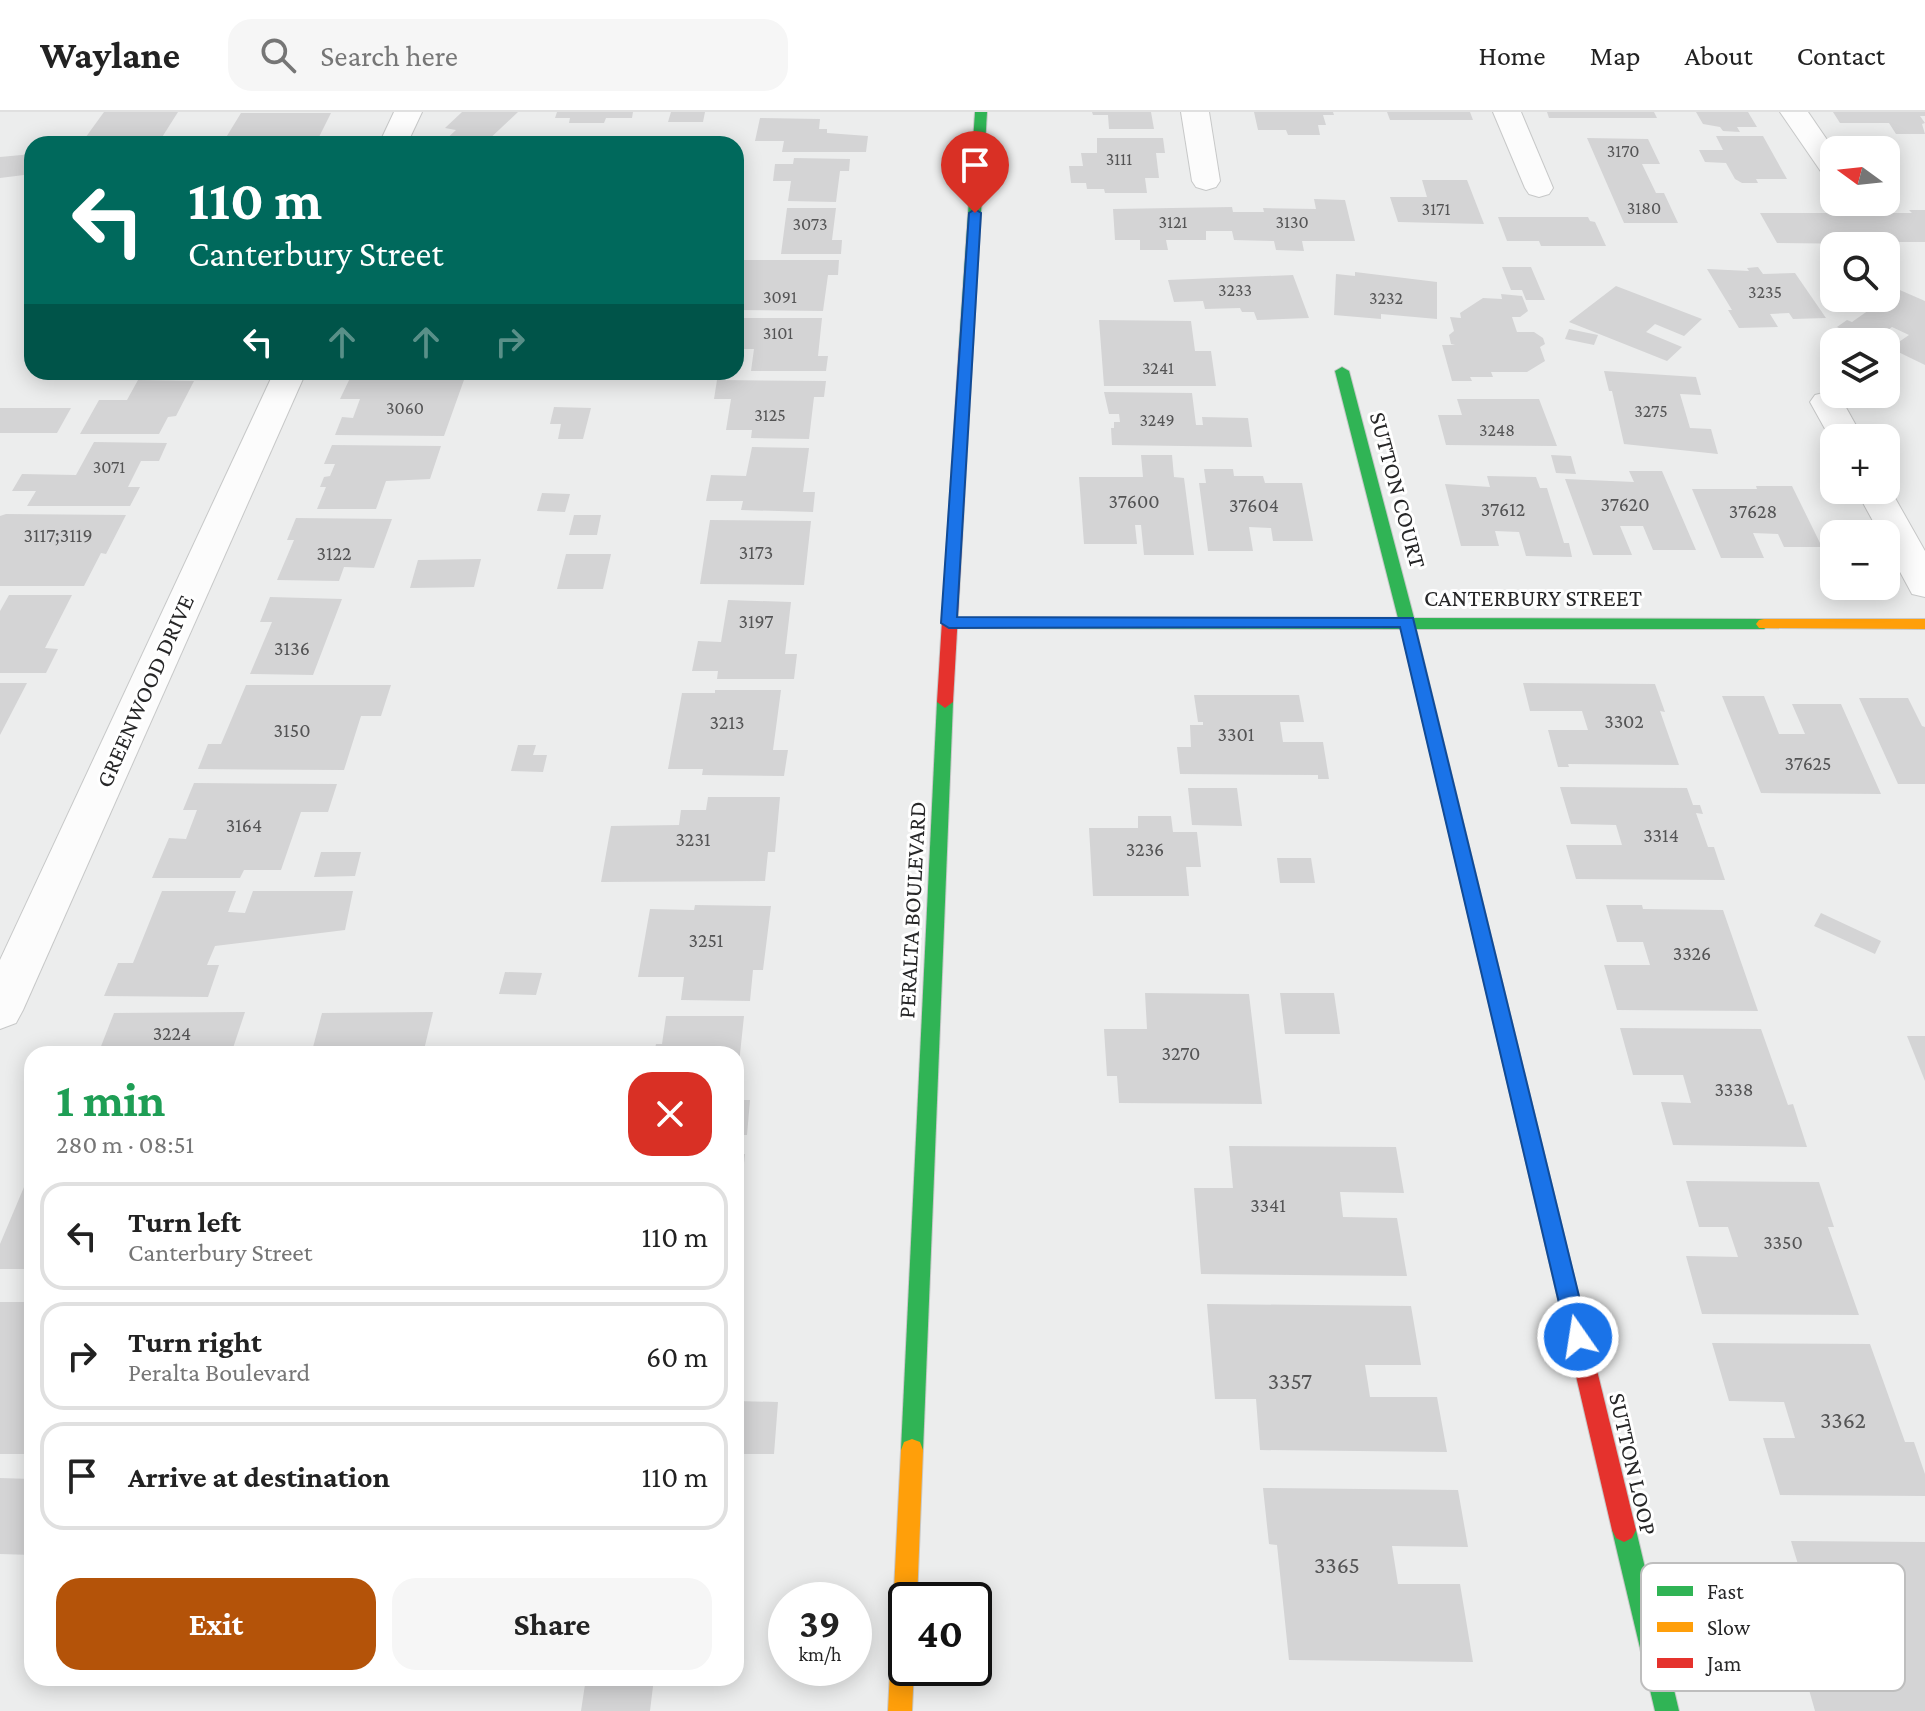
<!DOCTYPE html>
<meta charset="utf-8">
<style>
:root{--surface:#fff;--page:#f6f6f6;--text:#222;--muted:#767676;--line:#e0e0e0;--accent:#b45309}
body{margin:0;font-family:"Crimson Pro",serif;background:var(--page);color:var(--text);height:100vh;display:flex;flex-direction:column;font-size:30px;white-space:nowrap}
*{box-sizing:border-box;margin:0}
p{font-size:26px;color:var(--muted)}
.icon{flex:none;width:44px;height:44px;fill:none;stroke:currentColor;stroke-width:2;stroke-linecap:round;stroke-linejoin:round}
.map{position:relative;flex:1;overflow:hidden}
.details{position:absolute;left:24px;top:934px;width:720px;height:640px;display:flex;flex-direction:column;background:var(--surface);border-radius:24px;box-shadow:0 4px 20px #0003}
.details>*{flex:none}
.hud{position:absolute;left:24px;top:24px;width:720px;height:244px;border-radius:24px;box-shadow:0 4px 20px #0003;background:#00695c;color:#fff;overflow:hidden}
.needle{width:52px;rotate:285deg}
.tools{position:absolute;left:1820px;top:24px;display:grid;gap:16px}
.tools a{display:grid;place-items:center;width:80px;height:80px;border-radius:16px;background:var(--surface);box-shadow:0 4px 20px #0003;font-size:40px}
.speed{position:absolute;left:768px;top:1470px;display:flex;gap:16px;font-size:40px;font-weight:700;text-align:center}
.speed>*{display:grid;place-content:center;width:104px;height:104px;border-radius:50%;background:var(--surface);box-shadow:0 4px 20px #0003;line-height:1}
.speed small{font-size:20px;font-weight:400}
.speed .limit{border:4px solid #111;border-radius:12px;background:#fff;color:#111}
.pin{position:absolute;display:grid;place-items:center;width:68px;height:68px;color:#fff;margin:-82px -34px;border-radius:50% 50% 50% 0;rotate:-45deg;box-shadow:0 0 8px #0007}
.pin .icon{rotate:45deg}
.me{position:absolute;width:88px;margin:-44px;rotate:347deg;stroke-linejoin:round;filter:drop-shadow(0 0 6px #0008)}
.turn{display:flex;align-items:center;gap:28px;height:168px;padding:0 32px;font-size:36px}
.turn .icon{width:104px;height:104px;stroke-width:2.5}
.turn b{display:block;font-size:56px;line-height:68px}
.lanes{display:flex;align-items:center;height:76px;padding:0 32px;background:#0003;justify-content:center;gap:40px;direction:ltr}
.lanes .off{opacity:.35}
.round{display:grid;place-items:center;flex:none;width:84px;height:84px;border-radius:24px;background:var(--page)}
.head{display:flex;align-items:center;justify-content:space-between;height:136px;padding:0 32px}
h1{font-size:48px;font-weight:700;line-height:60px;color:#1e9e55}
.button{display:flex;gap:16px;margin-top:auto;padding:16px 32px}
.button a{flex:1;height:92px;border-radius:24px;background:var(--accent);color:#fff;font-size:32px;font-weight:700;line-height:92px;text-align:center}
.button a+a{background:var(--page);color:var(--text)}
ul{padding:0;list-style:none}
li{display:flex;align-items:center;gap:24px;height:108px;margin:0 16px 12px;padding:0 16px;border:4px solid var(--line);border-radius:24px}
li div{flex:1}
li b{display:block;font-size:30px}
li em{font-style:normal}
header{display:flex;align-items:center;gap:48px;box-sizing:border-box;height:112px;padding:0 40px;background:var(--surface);border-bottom:2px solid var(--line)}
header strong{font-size:38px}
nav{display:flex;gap:44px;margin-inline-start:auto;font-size:28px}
.search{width:560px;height:72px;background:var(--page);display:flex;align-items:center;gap:20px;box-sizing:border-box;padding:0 28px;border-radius:24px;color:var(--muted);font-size:30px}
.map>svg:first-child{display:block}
.building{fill:#d4d4d5}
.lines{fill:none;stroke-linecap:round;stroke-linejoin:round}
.street-casing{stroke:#c7c8c8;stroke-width:2}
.fast-casing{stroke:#c7c8c8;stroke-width:2}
.slow-casing{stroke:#c7c8c8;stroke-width:2}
.jam-casing{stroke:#c7c8c8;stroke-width:2}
.street{fill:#fcfcfc;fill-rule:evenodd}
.fast{fill:#30b455;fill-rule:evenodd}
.slow{fill:#ff9f0a;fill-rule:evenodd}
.jam{fill:#e5322d;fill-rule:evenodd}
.route{fill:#1a73e8;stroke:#114b97;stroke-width:2}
.labels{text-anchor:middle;stroke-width:6;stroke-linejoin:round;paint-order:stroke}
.far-number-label{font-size:18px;fill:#545455}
.number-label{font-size:20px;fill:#545455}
.street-label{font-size:24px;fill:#272728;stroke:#fff}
.near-number-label{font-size:24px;fill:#545455}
.key{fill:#fff;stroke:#bebebe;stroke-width:2}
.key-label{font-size:22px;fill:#272728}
</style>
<header>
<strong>Waylane</strong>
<div class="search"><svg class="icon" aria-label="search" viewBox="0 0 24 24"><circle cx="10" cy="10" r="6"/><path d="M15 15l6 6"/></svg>Search here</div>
<nav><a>Home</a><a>Map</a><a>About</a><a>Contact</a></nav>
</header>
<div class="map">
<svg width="1925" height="1599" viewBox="0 0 1925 1599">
<rect width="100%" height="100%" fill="#eceded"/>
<g class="building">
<path d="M104,0H178L159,30L83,29Z"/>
<path d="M462,0H518L484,32H441L456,18L445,16Z"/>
<path d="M557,0H633L632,6H606L604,11H569L570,6H555Z"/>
<path d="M671,0H705L703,10H668Z"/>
<path d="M1092,0H1151L1154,17H1109L1108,3H1093Z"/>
<path d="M1254,0H1333L1334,3H1323L1326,13H1318L1320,23H1288L1286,18H1258Z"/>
<path d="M1387,0H1470L1473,8H1390Z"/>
<path d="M1547,0H1654L1657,6H1549Z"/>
<path d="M1696,0H1748L1757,15H1737L1740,20L1723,19L1720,15L1703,12Z"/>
<path d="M1833,0H1925V4H1920L1925,11L1922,12L1925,22H1896L1889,11H1840Z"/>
<path d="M241,1H331L318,27H313L310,32H222Z"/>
<path d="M760,6L820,7L819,17H827V21L868,24L866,40H782L784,29H755Z"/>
<path d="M1716,24H1763L1787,67H1756L1758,71H1742L1735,67L1726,51L1705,50L1699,38H1723Z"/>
<path d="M1097,26H1163L1165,41H1156L1159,66H1145L1147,81H1105L1104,77H1087L1086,71H1071L1069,54H1083L1081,41H1097Z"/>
<path d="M1587,26L1648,27L1660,52H1642L1656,81H1664L1678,111H1624Z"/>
<path d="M32,42V62L0,66V45Z"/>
<path d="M794,46L850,47L849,59H840L836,90L788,89L791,69H773L775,52H793Z"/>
<path d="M1422,68H1467L1484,112L1398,110L1390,85H1427Z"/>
<path d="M1314,87L1345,88L1355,129H1302L1304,139L1276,138L1274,129L1234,128L1232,119H1206V128H1166L1168,138H1140V128H1115L1113,97L1232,95L1233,100H1264L1263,96L1316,97Z"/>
<path d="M787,96H836L832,128H842L841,142H781Z"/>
<path d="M1909,98H1925V130H1894L1890,123H1863L1868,132L1777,131L1760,101H1912Z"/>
<path d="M1498,105H1588L1590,109L1595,110L1606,134H1541L1539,129H1507Z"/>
<path d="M741,148H839L838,163H828L823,199L736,198V172Z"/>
<path d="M1502,155H1531L1545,188H1526L1522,178H1511Z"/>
<path d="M1758,155L1763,162L1795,161L1826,206L1793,207L1789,201L1770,202L1778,215L1739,216L1728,198H1732L1707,157L1749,159L1747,156Z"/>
<path d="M1355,160L1437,170V207L1381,202V207L1334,203L1336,162L1355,164Z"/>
<path d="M1293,163L1309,206L1257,208L1254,200H1242L1240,196L1205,197L1203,189L1174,190L1168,168Z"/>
<path d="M1886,172L1925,189V253L1890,236L1909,223L1892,215L1870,230L1837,215L1847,208L1852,210L1879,191L1869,186H1886Z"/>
<path d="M1616,174L1702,207L1684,224L1655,212L1646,220L1682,235L1667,249L1569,210Z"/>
<path d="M1501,182L1522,184L1528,199L1520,205H1512L1517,220H1534L1543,226L1545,232L1540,235L1545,249L1527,260H1491L1493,265H1470L1472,269H1452L1442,233H1455L1451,232L1449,223L1454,219L1450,205L1461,206L1460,201L1483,186L1502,187Z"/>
<path d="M736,206H822L818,244H828L826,259H751L754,237H736Z"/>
<path d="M1099,208L1191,209L1195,239H1211L1216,274H1104Z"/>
<path d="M1569,217L1598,223L1594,233L1565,227Z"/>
<path d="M1604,259L1696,265L1701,283L1680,282L1690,316L1711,317L1718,342L1624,332L1612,279H1609Z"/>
<path d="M351,264L465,265L444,324L335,323L342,305L353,306L360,287H340Z"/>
<path d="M138,268L194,269L176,304L168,305L159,322H80L99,288H127Z"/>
<path d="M717,268L826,269L824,285H814L809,327L751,326L752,318H726L731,287H714Z"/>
<path d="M1104,280L1192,281L1196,313H1203L1202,305L1248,306L1252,335L1112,333L1111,316H1114V310H1120L1119,302H1109Z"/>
<path d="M1457,287H1539L1557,334L1446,333L1438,303H1462Z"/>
<path d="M554,295L591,296L583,327H558L561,312H550Z"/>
<path d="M0,296H71L57,321H0Z"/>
<path d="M94,330L167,331L159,349H141L128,375H140L130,394H27L36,379H12L22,362L76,363Z"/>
<path d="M332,333L441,334L430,367L386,369L376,397H317L326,375H320L324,365L330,364L335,352H324Z"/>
<path d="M752,335L809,336L803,380H815L813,400L741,398L743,389H706L711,363L746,364Z"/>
<path d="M1141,343H1172L1174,365L1184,366L1194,443H1144L1141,413H1135L1137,432H1084L1079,365H1143Z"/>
<path d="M1551,343L1571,344L1576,362L1556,361Z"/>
<path d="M1204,357H1233L1234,364H1263L1265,371H1302L1313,429H1273L1271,416L1249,415L1253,439H1208L1199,371H1206Z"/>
<path d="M1629,359H1662L1696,438H1653L1643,414H1620L1632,443H1593L1565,367L1634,370Z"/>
<path d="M1487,364L1536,365L1540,376H1547L1564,431H1569L1572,445L1526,444L1519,420L1495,419L1499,434H1461L1445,372L1490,375Z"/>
<path d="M1756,374H1792L1822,435H1784L1778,422L1753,421L1764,446H1721L1692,377H1757Z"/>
<path d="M542,381L570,382L565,400L537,399Z"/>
<path d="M6,402L126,403L106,442L101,441L84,474H0V404Z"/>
<path d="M574,403H601L597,423H569Z"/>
<path d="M296,406L392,407L374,456L344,455L339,469L277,468L294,428H287Z"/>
<path d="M710,408L811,409L804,473L700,472Z"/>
<path d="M566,442H611L603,477H557Z"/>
<path d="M481,447L474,475L410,476L418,448Z"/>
<path d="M9,483H72L45,536L58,537L46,561H0V499Z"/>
<path d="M270,485L342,487L313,563L250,562L272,510H260Z"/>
<path d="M728,488L791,490L785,542H797L794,567H717L718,559H692L698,529L721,530Z"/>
<path d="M0,571H27L0,623Z"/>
<path d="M1523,571L1655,572L1665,600L1660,599L1679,653L1568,652L1569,655H1558L1548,618H1588L1582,599H1530Z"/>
<path d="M246,573H391L381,604H361L344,658L198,657L208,632H221Z"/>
<path d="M715,578H781L773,638H788L784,664L702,663L703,657H668L682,581H715Z"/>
<path d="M1194,583H1299L1304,610H1280L1283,630H1323L1329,667H1318V663L1180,662L1177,635H1191L1190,613H1203V610H1198Z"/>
<path d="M1722,584H1764L1779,622H1805L1792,592H1841L1881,682L1761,681Z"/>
<path d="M1859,586H1908L1922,614L1925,615V672H1898Z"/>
<path d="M518,633H536L533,643H547L543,660L511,659Z"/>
<path d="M194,671L337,672L328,700H301L281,758H244L240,766H152L169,726L186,727L197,698H183Z"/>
<path d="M1560,675L1687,676L1693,693H1700L1703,702L1696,701L1708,735H1714L1725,768L1576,767L1566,733H1622L1616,713L1571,712Z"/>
<path d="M1188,676H1237L1242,714L1192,713Z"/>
<path d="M708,685H780L775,740H768L765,769L601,770L611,714L679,713L681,698H706Z"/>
<path d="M1138,704H1171L1173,720H1197L1201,755H1186L1189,784H1093L1089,716H1138Z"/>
<path d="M321,740H361L355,764L314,765Z"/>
<path d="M1277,746H1311L1315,771H1280Z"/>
<path d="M162,779H236L228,800L245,801L253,779H353L345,818L215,834L207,853H219L208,885L104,884L118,851H133Z"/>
<path d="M695,793L771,794L763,858H753L750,889L681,888L684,865H638L650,797L694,798Z"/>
<path d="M1606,793H1642L1643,797L1723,798L1758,899L1617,898L1604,853H1650L1643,830H1617Z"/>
<path d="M1821,801L1881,829L1875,842L1814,814Z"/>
<path d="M505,860L542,861L536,883L499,882Z"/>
<path d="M1145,881L1249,882L1262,992L1119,991L1117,964H1107L1104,917H1147Z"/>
<path d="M1280,881H1334L1340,922H1285Z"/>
<path d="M245,900L231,942H98L114,901Z"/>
<path d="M433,900L423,942L312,939L322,901Z"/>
<path d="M666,904H744L738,961L736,942H654L656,932H662Z"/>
<path d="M1620,916L1761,917L1788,993L1793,992L1807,1035L1673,1033L1661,990L1691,991L1683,963H1633Z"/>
<path d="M1907,924H1925V969Z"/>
<path d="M736,988H750L747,1023H736Z"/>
<path d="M1229,1034L1396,1035L1404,1081L1340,1080L1343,1105L1397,1106L1407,1164L1201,1162L1194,1076H1233Z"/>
<path d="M736,1042H745L741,1081H736Z"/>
<path d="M32,1056V1157H0V1132Z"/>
<path d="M1686,1069L1819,1070L1834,1115H1828L1859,1203L1702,1202L1686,1144L1738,1145L1728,1115H1699Z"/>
<rect x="0" y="1190" width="32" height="152"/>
<path d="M1207,1192L1411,1194L1421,1253H1365L1370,1285H1437L1447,1340L1260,1338L1256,1287H1215Z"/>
<path d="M1712,1231L1870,1232L1905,1330H1914L1925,1362V1384L1780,1383L1763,1326H1795L1784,1290L1729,1289Z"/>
<path d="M736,1289L778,1290L774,1342H736Z"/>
<path d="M0,1366L32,1367V1443L0,1442Z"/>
<path d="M1263,1376L1458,1378L1468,1435L1392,1434L1398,1472H1460L1473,1550L1289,1548L1277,1433L1269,1432Z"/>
<path d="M1791,1429L1925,1430V1599H1815L1795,1528L1857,1529L1846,1491L1810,1492Z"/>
<path d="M586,1566H654L650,1599H581Z"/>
</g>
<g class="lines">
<g class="street-casing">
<g id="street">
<path d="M394,0H422L407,32H379Z"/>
<path d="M1181,0H1209L1220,69L1216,75L1206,78L1196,75L1192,69Z"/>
<path d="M1493,0H1521L1553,76L1549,82L1539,85L1529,82L1525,76Z"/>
<path d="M1780,0H1808L1834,38V67L1824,64Z"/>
<path d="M274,260H306L23,898L16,911L0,917V848Z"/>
<path d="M1827,280L1839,283L1863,326H1834V333L1810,290L1815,283Z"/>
<path d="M1886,370L1925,439V485L1912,482L1886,434V422H1880L1856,378H1886Z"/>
</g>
</g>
<g class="fast-casing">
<g id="fast">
<path d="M975,0H987L973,235L966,239L959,235Z"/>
<path d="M1342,255L1349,259L1414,506L1764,507L1772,512L1764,517H1416L1542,1033L1539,1039L1532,1042L1525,1039L1522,1033L1401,517L949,516L941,511L949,506H1398L1335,259Z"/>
<path d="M945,584L953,590L923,1338L920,1346L912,1349L904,1346L901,1338L937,590Z"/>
<path d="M1624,1406L1632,1410L1636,1418L1679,1599H1655L1612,1418L1616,1410Z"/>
</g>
</g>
<g class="slow-casing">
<g id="slow">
<path d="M1764,507H1925V517L1759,516L1756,512L1759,508Z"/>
<path d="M912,1327L920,1330L923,1338L917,1488H906V1556H914L912,1599H888L901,1338L904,1330Z"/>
</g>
</g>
<g class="jam-casing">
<g id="jam">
<path d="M966,231L973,235L953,590L945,596L937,590L959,235Z"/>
<path d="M1532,1024L1539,1027L1542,1033L1636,1418L1632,1426L1624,1430L1616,1426L1612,1418L1522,1033L1525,1027Z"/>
</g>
</g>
<use href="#street" class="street"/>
<use href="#fast" class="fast"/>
<use href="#slow" class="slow"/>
<use href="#jam" class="jam"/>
</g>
<path class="route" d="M975,97L981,101L957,505L1413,506L1589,1225L1585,1233L1578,1236L1570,1233L1567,1225L1400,515L949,516L941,511L969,101Z"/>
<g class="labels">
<g class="far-number-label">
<text x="1623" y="45">3170</text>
<text x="1119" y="53">3111</text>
<text x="1644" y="102">3180</text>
<text x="1436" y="103">3171</text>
<text x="1173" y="116">3121</text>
<text x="1292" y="116">3130</text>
<text x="810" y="118">3073</text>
<text x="1235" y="184">3233</text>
<text x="1765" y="186">3235</text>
<text x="780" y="191">3091</text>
<text x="1386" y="192">3232</text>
<text x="778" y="227">3101</text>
<text x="1158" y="262">3241</text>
<text x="405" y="302">3060</text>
<text x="1651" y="305">3275</text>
<text x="770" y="309">3125</text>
<text x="1157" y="314">3249</text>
<text x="1497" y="324">3248</text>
<text x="109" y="361">3071</text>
</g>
<g class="number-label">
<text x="1134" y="396">37600</text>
<text x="1625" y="399">37620</text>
<text x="1254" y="400">37604</text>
<text x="1503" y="404">37612</text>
<text x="1753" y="406">37628</text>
<text x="58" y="430">3117;3119</text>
<text x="756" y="447">3173</text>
<text x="334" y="448">3122</text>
<text x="756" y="516">3197</text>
<text x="292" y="543">3136</text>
<text x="1624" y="616">3302</text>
<text x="727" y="617">3213</text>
<text x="292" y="625">3150</text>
<text x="1236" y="629">3301</text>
<text x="1808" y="658">37625</text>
<text x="244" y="720">3164</text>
<text x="1661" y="730">3314</text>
<text x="693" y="734">3231</text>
<text x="1145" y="744">3236</text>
<text x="706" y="835">3251</text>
<text x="1692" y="848">3326</text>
<text x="172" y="928">3224</text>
<text x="1181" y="948">3270</text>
<text x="1734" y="984">3338</text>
<text x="1268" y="1100">3341</text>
<text x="1783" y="1137">3350</text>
</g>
<g class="street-label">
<text transform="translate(1398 378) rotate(75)" y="8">SUTTON COURT</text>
<text x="1533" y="494">CANTERBURY STREET</text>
<text transform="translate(145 579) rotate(-66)" y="8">GREENWOOD DRIVE</text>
<text transform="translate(912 798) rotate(-87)" y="8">PERALTA BOULEVARD</text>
<text transform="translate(1633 1352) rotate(77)" y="8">SUTTON LOOP</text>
</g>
<g class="near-number-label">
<text x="1290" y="1277">3357</text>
<text x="1843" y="1316">3362</text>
<text x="1337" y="1461">3365</text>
</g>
</g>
<rect x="1641" y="1451" width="264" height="128" rx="12" class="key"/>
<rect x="1657" y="1474" width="36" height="10" fill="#30b455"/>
<rect x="1657" y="1510" width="36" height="10" fill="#ff9f0a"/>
<rect x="1657" y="1546" width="36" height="10" fill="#e5322d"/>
<g class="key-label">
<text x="1707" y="1487">Fast</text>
<text x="1707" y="1523">Slow</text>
<text x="1707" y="1559">Jam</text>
</g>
</svg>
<div class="tools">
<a><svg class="needle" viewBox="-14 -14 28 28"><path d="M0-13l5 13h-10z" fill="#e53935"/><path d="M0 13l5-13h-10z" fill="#767676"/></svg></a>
<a><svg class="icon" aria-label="search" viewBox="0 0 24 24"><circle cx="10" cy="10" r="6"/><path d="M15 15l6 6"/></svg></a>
<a><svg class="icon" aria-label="layers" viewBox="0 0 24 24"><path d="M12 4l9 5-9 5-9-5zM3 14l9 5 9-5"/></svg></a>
<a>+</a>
<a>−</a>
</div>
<div class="speed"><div>39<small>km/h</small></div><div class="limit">40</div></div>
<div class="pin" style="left:975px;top:101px;background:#d93025"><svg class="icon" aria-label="arrive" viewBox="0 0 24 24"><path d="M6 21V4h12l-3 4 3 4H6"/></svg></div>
<svg class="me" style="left:1578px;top:1225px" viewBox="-20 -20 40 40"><circle r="17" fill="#1a73e8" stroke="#fff" stroke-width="3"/><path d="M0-11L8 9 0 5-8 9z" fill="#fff"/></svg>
<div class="hud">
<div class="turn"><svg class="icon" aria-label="left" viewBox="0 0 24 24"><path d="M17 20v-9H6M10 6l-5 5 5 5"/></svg><div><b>110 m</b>Canterbury Street</div></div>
<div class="lanes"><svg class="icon" aria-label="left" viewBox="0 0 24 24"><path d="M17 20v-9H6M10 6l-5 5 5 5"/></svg><svg class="icon off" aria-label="ahead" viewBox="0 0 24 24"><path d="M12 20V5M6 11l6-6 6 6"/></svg><svg class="icon off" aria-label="ahead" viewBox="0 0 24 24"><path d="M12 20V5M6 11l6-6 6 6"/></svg><svg class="icon off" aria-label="right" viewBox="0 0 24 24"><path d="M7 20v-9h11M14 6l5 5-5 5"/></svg></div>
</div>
<section class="details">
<div class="head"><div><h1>1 min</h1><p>280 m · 08:51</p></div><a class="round" style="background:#d93025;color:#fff"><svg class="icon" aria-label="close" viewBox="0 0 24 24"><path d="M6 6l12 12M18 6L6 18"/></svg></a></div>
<ul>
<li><svg class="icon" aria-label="left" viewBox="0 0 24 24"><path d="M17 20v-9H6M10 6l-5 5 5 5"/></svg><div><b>Turn left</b><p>Canterbury Street</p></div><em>110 m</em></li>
<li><svg class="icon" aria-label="right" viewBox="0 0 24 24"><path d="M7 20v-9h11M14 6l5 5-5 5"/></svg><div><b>Turn right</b><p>Peralta Boulevard</p></div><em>60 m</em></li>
<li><svg class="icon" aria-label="arrive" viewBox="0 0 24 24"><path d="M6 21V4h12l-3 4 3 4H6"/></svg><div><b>Arrive at destination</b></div><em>110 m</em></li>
</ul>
<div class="button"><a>Exit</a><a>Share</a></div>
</section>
</div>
